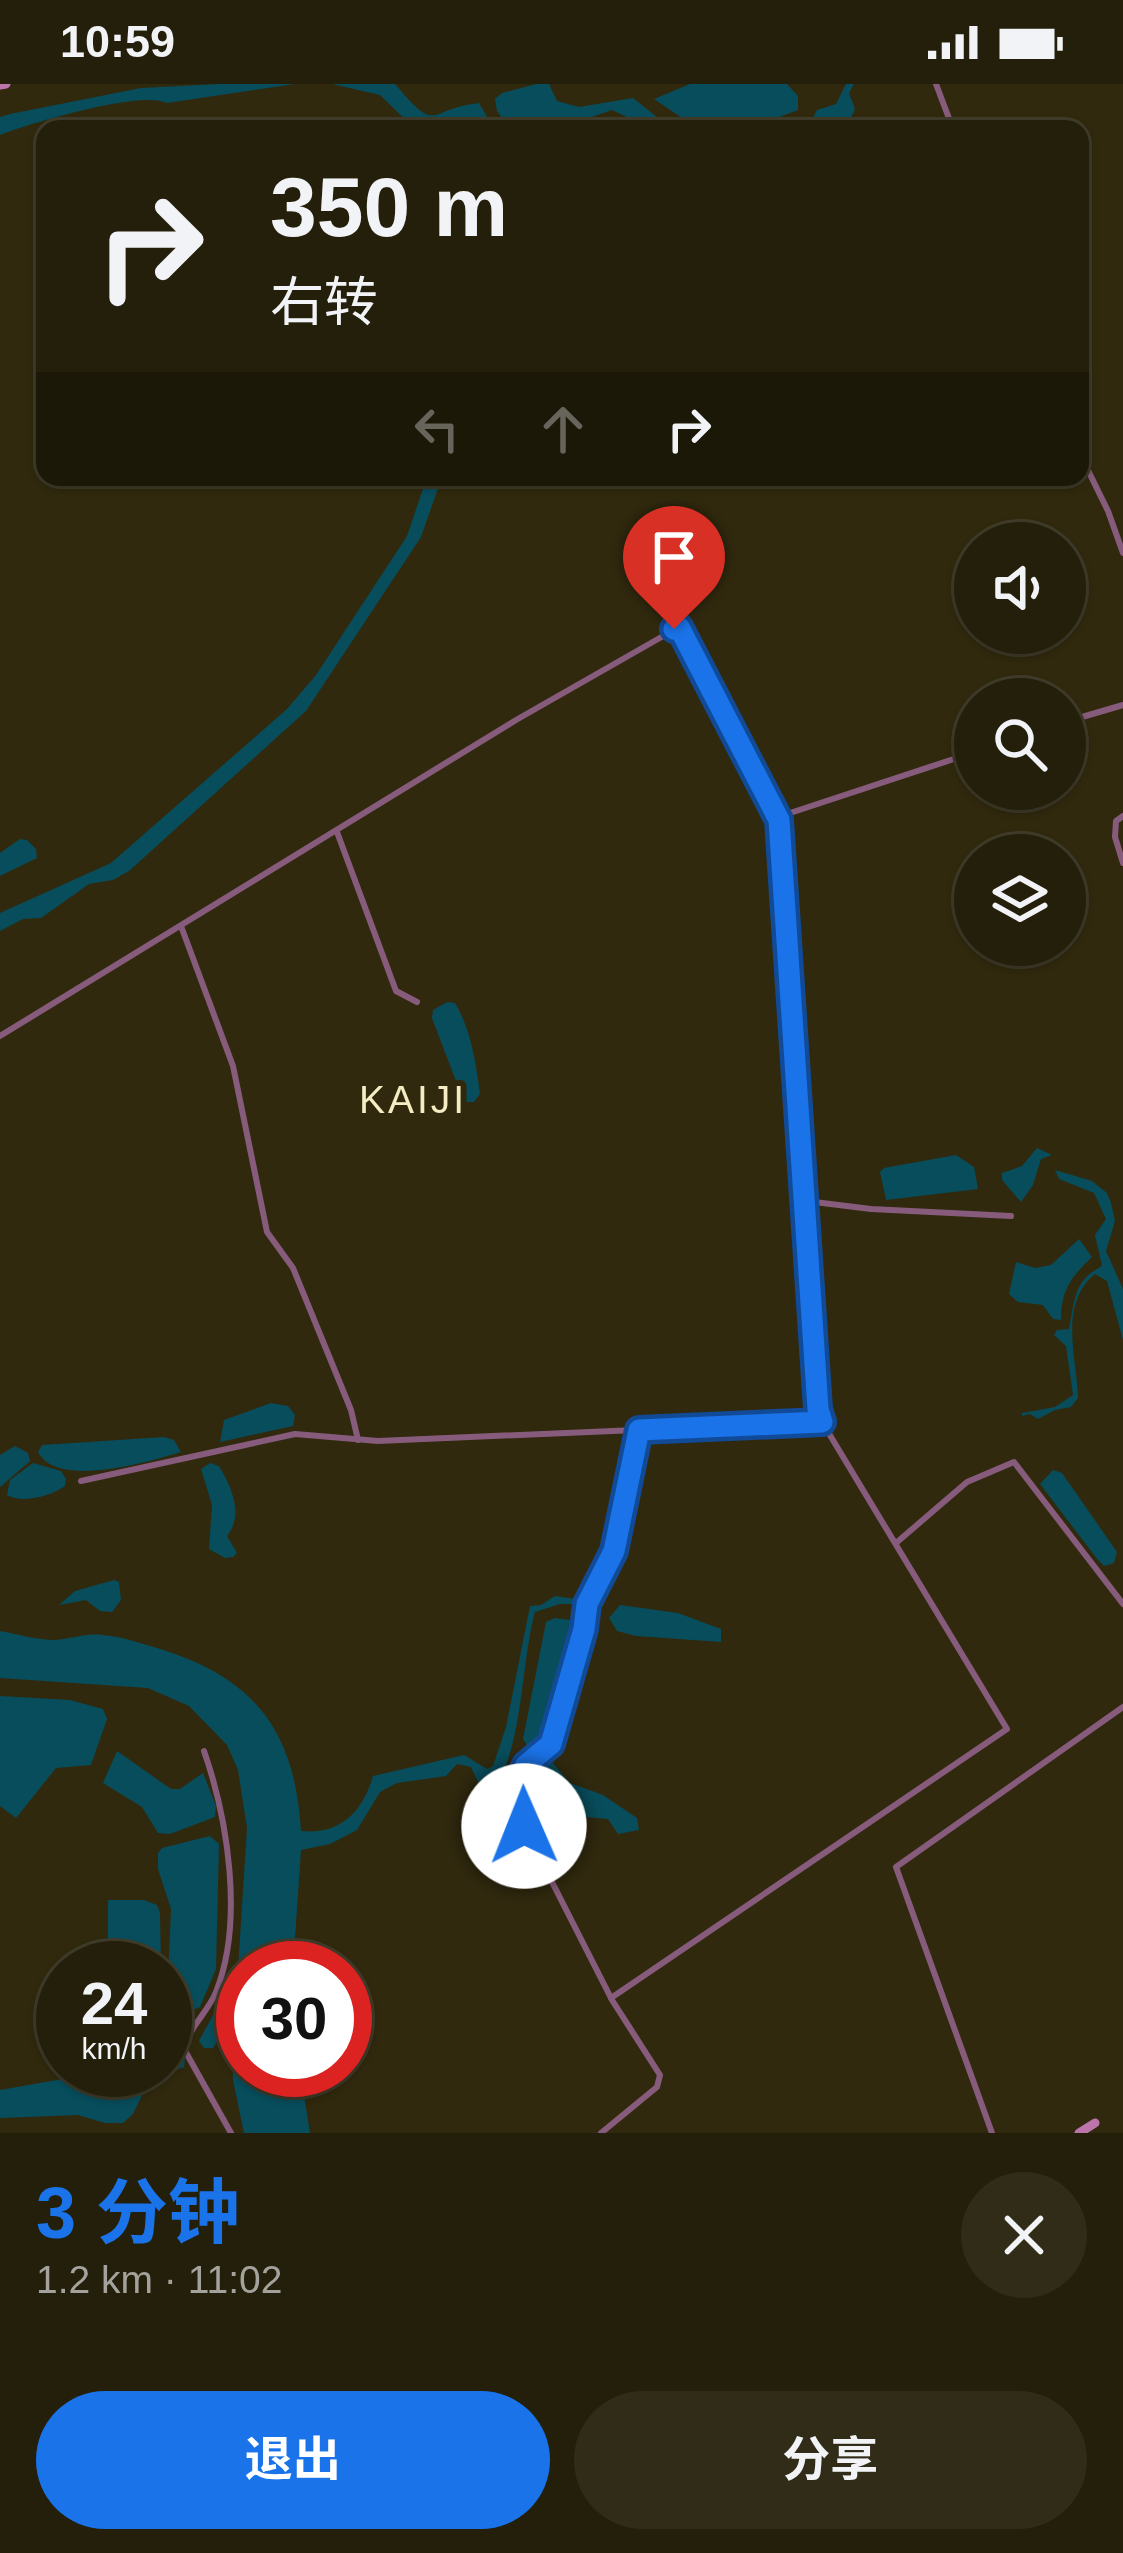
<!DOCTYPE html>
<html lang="zh">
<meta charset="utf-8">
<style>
:root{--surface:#241f0a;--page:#302c18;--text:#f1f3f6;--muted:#a3a29c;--line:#413d2b;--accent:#1a73e8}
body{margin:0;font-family:Arial,"Noto Sans SC",sans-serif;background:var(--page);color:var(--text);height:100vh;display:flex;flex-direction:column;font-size:45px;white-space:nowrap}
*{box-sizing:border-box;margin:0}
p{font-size:39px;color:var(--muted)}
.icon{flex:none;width:66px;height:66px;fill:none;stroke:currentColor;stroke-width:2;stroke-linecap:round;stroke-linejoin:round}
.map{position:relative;height:2049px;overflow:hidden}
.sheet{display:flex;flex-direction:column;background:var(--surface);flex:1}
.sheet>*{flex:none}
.top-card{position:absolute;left:36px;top:36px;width:1053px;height:366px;border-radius:24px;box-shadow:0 3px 9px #0004,0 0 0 3px var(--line);background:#241f0a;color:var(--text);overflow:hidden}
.buttons{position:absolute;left:954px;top:438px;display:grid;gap:24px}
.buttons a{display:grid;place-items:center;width:132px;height:132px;border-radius:50%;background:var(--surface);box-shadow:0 3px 9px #0004,0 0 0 3px var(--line);font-size:60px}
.speed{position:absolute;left:36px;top:1857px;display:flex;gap:24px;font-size:60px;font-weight:700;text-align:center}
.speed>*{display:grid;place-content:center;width:156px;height:156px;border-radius:50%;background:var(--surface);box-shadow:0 3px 9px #0004,0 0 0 3px var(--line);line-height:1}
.speed small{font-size:30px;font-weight:400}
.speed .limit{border:18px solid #d22;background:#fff;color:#111}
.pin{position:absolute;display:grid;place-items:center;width:102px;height:102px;color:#fff;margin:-123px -51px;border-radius:50% 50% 50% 0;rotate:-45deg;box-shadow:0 0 12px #0007}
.pin .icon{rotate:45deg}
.me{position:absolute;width:132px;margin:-66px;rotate:359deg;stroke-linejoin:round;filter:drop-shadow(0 0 9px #0008)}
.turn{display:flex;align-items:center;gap:42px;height:252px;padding:0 36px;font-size:54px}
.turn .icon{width:156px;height:156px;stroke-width:2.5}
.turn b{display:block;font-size:84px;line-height:102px}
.lanes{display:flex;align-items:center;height:114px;padding:0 36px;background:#0003;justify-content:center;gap:60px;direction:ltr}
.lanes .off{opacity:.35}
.round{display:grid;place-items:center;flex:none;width:126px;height:126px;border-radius:63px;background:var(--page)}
.overview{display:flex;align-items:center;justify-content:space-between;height:204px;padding:0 36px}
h1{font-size:72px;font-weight:700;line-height:90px;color:var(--accent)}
.button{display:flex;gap:24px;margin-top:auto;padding:24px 36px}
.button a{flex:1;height:138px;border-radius:72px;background:var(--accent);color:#fff;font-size:48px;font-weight:700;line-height:138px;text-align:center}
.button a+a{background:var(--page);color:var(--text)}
.status{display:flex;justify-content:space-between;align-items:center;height:84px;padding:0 60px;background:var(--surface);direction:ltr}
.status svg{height:33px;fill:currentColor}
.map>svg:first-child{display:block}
.water{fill:#084d5c}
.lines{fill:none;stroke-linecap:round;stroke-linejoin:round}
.street{stroke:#875b7c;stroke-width:6}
.secondary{stroke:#bc75ab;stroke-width:9}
.route-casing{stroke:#114b97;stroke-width:30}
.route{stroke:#1a73e8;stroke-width:21}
.labels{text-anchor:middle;stroke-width:12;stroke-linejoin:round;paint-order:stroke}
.quarter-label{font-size:39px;letter-spacing:3px;fill:#f5ecc3;stroke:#30290e}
</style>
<div class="status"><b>10:59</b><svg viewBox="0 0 49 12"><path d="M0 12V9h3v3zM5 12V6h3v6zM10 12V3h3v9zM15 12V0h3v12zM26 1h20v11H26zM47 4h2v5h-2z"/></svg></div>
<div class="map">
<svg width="1123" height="2049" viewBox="0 0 1123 2049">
<rect width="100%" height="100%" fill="#30290e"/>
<g class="water">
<path d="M219,0H295L167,19C141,6 31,39 0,51V33L10,30L141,4Z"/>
<path d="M332,0H395C439,52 426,25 479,19L494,45H415L380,11Z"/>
<path d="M536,0H549L557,17L579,23L633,14L672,45H652L612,26L556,45H510L497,27L495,15L502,9Z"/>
<path d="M690,0H787L798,12V26L779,33L765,43L721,36L694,42L654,15Z"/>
<path d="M846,0H854L849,9L855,25L849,38H820L789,45L812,36L817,26L836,20Z"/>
<path d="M427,393H442L421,453L306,627L129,787L113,796L89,800L41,834L23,835L0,847V829L111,779L287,625L316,591L407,452Z"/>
<path d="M20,755L27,756L36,765L37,774L0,792V769Z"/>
<path d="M447,918L455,919C471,945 476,980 480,1010L474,1018H464L432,934L433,926Z"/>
<path d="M1037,1064L1052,1071L1041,1075L1033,1101L1021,1118L1002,1096V1089L1022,1082Z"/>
<path d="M956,1071L974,1083L978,1105L886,1116L880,1088L884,1084Z"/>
<path d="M1055,1086L1092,1097L1107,1109L1111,1119L1115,1137L1106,1167L1123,1205V1256L1107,1197L1095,1190C1058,1220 1077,1274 1078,1314L1071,1323L1055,1326L1038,1335L1030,1330L1022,1332V1329L1055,1323L1073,1311L1066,1262L1054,1251L1057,1246L1069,1245C1075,1216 1073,1197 1102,1182L1095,1151L1106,1135L1094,1109L1059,1095Z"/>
<path d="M1079,1155L1092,1173C1071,1193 1061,1206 1061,1236L1053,1235L1043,1221L1018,1218L1009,1210L1016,1178L1035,1184L1051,1181Z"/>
<path d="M271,1319L288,1322L295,1331L293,1342L220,1358L224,1336Z"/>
<path d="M164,1353L174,1356L181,1368C148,1378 57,1405 38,1368L42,1361Z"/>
<path d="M15,1362L28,1369L30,1377L0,1403V1371Z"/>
<path d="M33,1379L61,1387L66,1395L65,1402C51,1412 22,1420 7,1411L10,1396Z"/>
<path d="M210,1379L219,1382C232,1404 244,1431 227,1452L237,1469L233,1473L225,1474L209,1465L212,1421L201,1385Z"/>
<path d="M1053,1386L1062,1389L1117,1468L1114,1479L1104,1482L1098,1476L1040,1400Z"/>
<path d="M114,1496L119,1498L121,1516L112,1528L100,1527L86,1516L59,1521L75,1507Z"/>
<path d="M555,1512L582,1516V1520H560L535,1528C521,1580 523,1655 498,1698H478L471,1683L457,1680L446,1692L397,1699L380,1708L357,1746L330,1760L301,1766L293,1884H243V1986H300L310,2049H244L233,1996L232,1940L224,1945L213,1964H204L199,1957L238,1885L247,1744L238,1686L227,1661L189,1622L148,1604L0,1594V1547C18,1550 37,1556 55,1556C71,1555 86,1549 102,1551C121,1552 139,1559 157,1564C253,1593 295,1645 301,1747C341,1751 363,1727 373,1692L464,1671L487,1685L493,1682L506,1643L530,1522L541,1521Z"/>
<path d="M620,1521L678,1529L721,1545V1558L636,1552L617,1547L609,1534Z"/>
<path d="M555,1534L570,1536L580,1544L544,1663L531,1667L523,1655L546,1538Z"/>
<path d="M0,1612L70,1616L103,1625L107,1635L91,1681L56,1684L16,1734L0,1722Z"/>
<path d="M117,1667L171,1705H180L203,1689L216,1722L215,1733L170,1750L158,1749L142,1723L103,1699Z"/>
<path d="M538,1677L552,1678L570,1699L603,1711L637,1734L639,1746L618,1750L608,1735L564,1731L549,1741C517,1736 519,1711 527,1685Z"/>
<path d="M210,1752L219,1760L216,1885L200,1923L184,1930L167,1920L171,1825L158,1785V1769L162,1764Z"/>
<path d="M108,1816H144L157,1821L160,1829L161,1884H108Z"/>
<path d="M177,1970L185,1975L184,1983L150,1995L133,2030L123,2039H105L78,2031L0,2034V2006L114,1986H165V1973Z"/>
</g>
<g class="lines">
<g class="street">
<path d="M936,0L953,45"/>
<path d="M1080,370L1108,427L1123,469"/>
<path d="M1065,638L1123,621"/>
<path d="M1123,732L1116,737L1115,753L1123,779"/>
<path d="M778,733L975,668"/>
<path d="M337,748L396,907L417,918"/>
<path d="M181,842L233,982L267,1148L293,1184L351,1326L358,1356"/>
<path d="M0,952L516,636L679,543L779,736L819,1333L1007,1645L611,1914"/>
<path d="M806,1117L871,1125L1011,1132"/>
<path d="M81,1397L295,1350L378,1357L822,1338"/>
<path d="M896,1459L967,1398L1014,1378L1123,1520"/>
<path d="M204,1667C228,1736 244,1838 216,1908C208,1928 189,1943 184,1965L231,2049"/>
<path d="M601,2049L657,2003L660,1991L612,1916L521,1737L515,1716L519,1695L526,1681L551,1660L584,1545L587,1520L614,1467L639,1346"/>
<path d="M992,2049L896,1783L1123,1623"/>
</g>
<g class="secondary">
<path d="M0,1L6,0"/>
<path d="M1079,2049L1095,2039"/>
</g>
</g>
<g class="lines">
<g class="route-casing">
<path id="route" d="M524,1742L515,1716L519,1695L526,1681L551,1660L584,1545L587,1520L614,1467L639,1346L822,1338L818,1325L779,736L679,543L674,545"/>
</g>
<use href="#route" class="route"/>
</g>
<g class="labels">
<g class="quarter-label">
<text x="413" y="1029">KAIJI</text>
</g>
</g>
</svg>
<div class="buttons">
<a><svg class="icon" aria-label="sound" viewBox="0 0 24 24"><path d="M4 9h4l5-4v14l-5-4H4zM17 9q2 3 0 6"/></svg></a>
<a><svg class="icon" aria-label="search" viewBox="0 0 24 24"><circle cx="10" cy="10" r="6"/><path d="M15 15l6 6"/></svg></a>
<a><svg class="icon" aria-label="layers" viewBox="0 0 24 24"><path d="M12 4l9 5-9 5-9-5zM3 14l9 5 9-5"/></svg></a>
</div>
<div class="speed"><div>24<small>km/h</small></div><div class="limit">30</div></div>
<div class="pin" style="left:674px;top:545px;background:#d93025"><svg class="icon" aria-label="arrive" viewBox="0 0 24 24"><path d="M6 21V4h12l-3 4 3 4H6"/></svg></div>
<svg class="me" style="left:524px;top:1742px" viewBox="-20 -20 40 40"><circle r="19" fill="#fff"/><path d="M0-13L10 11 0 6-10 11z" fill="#1a73e8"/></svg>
<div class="top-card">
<div class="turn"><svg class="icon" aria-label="right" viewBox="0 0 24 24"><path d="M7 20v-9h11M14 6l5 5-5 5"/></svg><div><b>350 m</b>右转</div></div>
<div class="lanes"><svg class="icon off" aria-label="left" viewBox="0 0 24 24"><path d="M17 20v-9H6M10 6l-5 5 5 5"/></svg><svg class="icon off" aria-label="ahead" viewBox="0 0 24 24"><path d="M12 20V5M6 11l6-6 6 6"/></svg><svg class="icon" aria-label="right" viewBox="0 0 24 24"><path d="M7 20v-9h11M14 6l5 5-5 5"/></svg></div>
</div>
</div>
<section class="sheet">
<div class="overview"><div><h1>3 分钟</h1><p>1.2 km · 11:02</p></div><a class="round"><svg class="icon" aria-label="close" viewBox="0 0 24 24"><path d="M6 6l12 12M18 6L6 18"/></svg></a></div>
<div class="button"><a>退出</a><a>分享</a></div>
</section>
